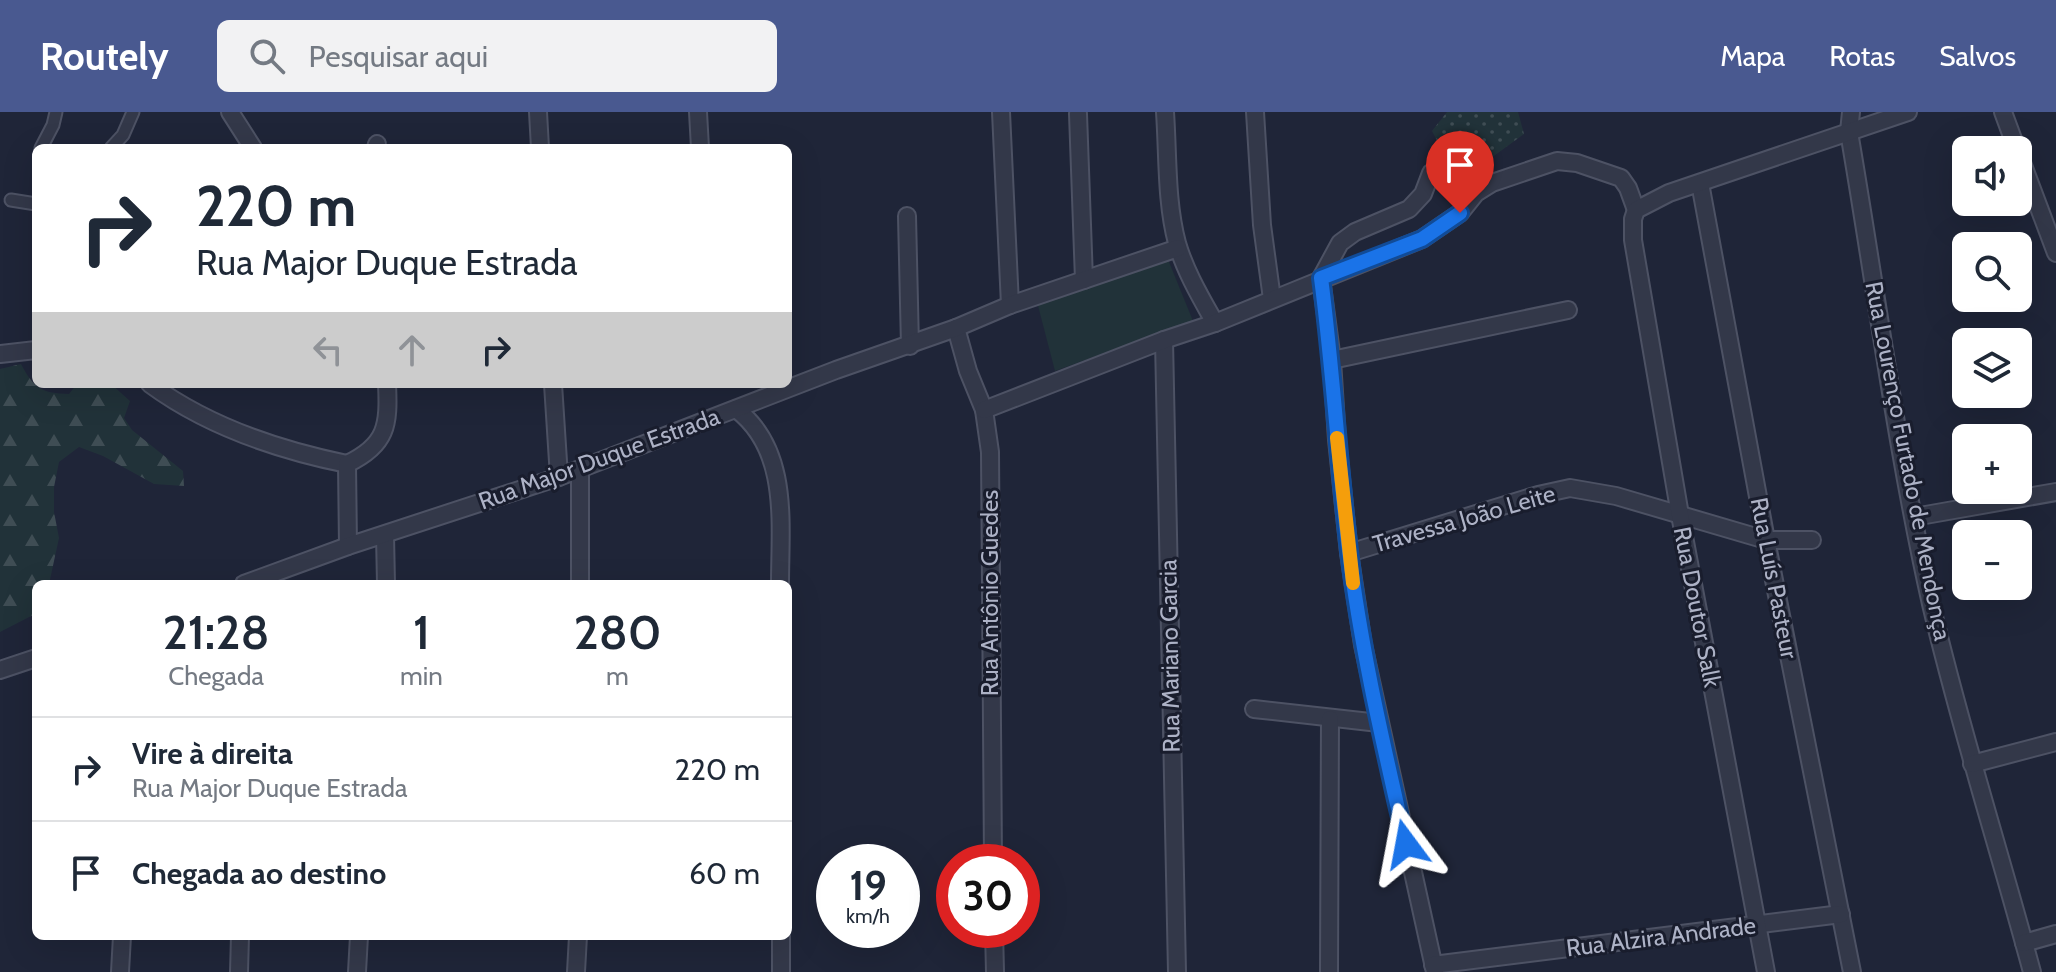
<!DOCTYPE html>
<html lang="pt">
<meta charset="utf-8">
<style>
:root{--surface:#fff;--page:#f2f2f3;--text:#1f2937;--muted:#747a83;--line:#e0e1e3;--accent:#495990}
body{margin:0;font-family:Cabin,sans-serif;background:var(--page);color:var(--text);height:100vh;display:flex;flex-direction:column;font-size:30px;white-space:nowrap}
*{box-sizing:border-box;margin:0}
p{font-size:26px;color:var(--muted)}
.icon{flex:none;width:44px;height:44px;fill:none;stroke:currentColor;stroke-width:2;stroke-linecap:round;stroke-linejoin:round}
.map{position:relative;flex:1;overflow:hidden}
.drawer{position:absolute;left:32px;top:468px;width:760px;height:360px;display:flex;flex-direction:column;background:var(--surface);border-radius:12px;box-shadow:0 8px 32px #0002}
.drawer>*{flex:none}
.top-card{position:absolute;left:32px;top:32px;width:760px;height:244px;border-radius:12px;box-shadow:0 8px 32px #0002;background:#fff;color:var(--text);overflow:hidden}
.buttons{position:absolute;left:1952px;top:24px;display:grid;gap:16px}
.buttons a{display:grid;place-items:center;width:80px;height:80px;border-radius:12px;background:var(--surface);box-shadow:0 8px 32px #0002;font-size:40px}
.speed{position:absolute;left:816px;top:732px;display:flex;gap:16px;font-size:40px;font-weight:700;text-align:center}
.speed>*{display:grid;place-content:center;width:104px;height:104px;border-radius:50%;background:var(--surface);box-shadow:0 8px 32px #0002;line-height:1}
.speed small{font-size:20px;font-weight:400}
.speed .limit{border:12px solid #d22;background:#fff;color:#111}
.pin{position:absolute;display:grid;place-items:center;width:68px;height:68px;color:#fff;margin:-82px -34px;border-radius:50% 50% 50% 0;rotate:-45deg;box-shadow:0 0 8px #0007}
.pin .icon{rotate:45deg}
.me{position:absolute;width:88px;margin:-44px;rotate:347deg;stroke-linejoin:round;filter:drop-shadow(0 0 6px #0008)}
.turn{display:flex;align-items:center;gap:28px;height:168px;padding:0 32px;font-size:36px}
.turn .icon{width:104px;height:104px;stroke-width:2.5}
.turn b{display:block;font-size:56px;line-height:68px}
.lanes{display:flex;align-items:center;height:76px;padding:0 32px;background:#0003;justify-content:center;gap:40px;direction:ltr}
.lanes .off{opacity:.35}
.eta{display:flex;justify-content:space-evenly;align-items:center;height:136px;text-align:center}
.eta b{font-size:48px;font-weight:600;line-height:56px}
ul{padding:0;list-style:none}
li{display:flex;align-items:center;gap:24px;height:104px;padding:0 32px;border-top:2px solid var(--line)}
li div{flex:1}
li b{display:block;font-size:30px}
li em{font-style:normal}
header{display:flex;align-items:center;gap:48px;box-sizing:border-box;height:112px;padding:0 40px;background:var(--accent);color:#fff}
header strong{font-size:38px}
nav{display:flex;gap:44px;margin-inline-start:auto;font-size:28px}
.search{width:560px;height:72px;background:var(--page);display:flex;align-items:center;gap:20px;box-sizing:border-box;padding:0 28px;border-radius:12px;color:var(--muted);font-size:30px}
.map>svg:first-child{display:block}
.grass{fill:url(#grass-dots)}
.forest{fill:url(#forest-firs)}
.garden{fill:#213239}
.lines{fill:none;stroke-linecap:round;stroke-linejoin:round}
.pedestrian-casing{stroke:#4d5264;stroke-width:15}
.minor-casing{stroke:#4d5264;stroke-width:20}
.pedestrian{stroke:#333849;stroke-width:11}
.minor{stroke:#333849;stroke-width:16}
.route-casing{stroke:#114b97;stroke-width:20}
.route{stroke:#1a73e8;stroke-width:14}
.slow{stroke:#f59e0b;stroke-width:14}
.labels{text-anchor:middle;stroke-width:6;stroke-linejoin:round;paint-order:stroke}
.street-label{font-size:24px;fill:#adb2c6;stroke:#191d2d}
</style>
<header>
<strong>Routely</strong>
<div class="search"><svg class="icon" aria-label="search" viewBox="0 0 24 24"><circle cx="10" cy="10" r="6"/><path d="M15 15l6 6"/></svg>Pesquisar aqui</div>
<nav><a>Mapa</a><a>Rotas</a><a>Salvos</a></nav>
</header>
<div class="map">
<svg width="2056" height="860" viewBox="0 0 2056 860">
<defs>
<pattern id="grass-dots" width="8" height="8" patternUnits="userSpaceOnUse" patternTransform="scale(2)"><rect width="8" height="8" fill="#213239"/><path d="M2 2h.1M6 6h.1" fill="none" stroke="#3f4d54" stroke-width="1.8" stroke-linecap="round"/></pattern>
<pattern id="forest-firs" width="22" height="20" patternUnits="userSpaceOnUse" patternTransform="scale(2)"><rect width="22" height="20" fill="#213239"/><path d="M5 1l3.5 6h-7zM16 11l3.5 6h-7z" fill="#3f4d54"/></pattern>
</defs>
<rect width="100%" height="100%" fill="#1f2538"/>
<path class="grass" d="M1447,0H1518L1524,22L1487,49L1449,52L1432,19Z"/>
<path class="forest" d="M21,252C34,277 42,281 69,282L77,272H111L130,289L124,306L132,318L183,359L184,374L154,372L103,344L79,335L59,350L54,375V400L59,426L49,472H36L35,502L0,520V257Z"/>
<path class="garden" d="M1167,145L1193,209L1055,259L1037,190Z"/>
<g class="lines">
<g class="pedestrian-casing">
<g id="pedestrian">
<path d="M41,36L53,13L56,0"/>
<path d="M111,36L123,23L133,0"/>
<path d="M11,88L36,92"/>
</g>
</g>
<g class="minor-casing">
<g id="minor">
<path d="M230,0L253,36"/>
<path d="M538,0L540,36"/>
<path d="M698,0L700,36"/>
<path d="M1001,0L1010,193"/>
<path d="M1165,0C1168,43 1166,90 1177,131C1185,159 1201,186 1215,211"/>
<path d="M1255,0L1262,113L1272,187"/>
<path d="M1851,0L1849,20C1876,177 1896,336 1931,492C1960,616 1999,737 2032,860"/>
<path d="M2003,0L2017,38"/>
<path d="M1078,2L1084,168"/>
<path d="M376,36L377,32"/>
<path d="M2018,40L2056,141"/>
<path d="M1431,61L1423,82L1409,97L1355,120L1340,131L1321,166L1332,248L1337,328L1349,441L1363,533L1435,860"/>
<path d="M1700,71L1766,428L1852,860"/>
<path d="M907,104L910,234"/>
<path d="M956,216L968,259L984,298L990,340L993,750"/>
<path d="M1164,228L1177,860"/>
<path d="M0,242L36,238"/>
<path d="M1332,248L1568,198"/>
<path d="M150,272C207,314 278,338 347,352"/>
<path d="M553,272L559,365"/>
<path d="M736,297C790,338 780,412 780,472"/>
<path d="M984,298L1164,228L1215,211L1422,127L1460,101L1476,81L1492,71L1557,49L1577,51L1621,66L1628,76L1636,98"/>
<path d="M1914,405L2056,380"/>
<path d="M385,423L386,472"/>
<path d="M348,434L347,352C387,333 389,313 387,272"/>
<path d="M1349,441L1538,383L1570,376L1616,384L1766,428H1812"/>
<path d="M244,472L348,434L559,365L836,258L956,216L1010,193L1178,136"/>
<path d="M580,472V357"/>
<path d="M0,558L36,546"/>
<path d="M1254,597L1379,611"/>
<path d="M1972,652L2056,630"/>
<path d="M994,818L995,860"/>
<path d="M781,824V860"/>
<path d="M2024,831L2056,822"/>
<path d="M1433,853L1841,802"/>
<path d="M120,860L122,824"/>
<path d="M239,860L240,824"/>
<path d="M357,860L359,824"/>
<path d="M576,860L578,824"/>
<path d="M1329,860L1330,607"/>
<path d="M1766,860L1680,403L1633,128V107L1636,98L1669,81L1908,0"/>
</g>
</g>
<use href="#pedestrian" class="pedestrian"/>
<use href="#minor" class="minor"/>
</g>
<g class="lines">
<g class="route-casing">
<path id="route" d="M1406,732C1384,635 1361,538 1349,439C1338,348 1333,257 1321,166L1422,127L1460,101"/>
</g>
<use href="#route" class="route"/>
<path class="slow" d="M1337,326L1353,471"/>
</g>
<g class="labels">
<g class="street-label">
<text transform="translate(599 347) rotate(-20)" y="8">Rua Major Duque Estrada</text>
<text transform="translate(1908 349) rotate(79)" y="8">Rua Lourenço Furtado de Mendonça</text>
<text transform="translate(1464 407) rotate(-16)" y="8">Travessa João Leite</text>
<text transform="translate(1774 466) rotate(79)" y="8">Rua Luís Pasteur</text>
<text transform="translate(990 481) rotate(-90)" y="8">Rua Antônio Guedes</text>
<text transform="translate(1697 495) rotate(79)" y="8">Rua Doutor Salk</text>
<text transform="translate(1170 544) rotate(-91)" y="8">Rua Mariano Garcia</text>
<text transform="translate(1661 825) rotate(-7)" y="8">Rua Alzira Andrade</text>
</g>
</g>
</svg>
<div class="buttons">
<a><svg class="icon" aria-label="sound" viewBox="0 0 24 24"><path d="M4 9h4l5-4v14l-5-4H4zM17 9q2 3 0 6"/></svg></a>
<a><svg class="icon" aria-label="search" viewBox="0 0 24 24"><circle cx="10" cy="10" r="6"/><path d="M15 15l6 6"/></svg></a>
<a><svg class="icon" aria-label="layers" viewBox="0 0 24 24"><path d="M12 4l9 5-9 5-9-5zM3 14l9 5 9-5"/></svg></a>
<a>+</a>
<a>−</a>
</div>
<div class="speed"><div>19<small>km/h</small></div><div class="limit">30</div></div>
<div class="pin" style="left:1460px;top:101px;background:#d93025"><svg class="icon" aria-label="arrive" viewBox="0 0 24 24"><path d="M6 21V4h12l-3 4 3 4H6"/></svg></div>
<svg class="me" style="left:1406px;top:732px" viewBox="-20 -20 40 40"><path d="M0-17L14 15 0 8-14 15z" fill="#1a73e8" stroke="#fff" stroke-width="4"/></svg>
<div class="top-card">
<div class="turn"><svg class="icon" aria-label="right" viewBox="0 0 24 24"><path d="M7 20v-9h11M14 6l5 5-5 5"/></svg><div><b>220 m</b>Rua Major Duque Estrada</div></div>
<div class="lanes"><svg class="icon off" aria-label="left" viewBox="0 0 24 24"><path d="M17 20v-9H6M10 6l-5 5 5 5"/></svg><svg class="icon off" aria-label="ahead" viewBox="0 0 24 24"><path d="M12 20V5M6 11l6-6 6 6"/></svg><svg class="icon" aria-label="right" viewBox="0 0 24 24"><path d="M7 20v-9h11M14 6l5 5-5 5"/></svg></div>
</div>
<section class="drawer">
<div class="eta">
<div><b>21:28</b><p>Chegada</p></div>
<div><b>1</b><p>min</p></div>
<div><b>280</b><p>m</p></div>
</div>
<ul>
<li><svg class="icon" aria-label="right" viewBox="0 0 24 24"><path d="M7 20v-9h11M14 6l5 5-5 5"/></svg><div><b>Vire à direita</b><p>Rua Major Duque Estrada</p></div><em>220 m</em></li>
<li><svg class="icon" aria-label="arrive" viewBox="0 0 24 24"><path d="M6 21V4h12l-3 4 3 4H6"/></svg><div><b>Chegada ao destino</b></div><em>60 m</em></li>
</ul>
</section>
</div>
